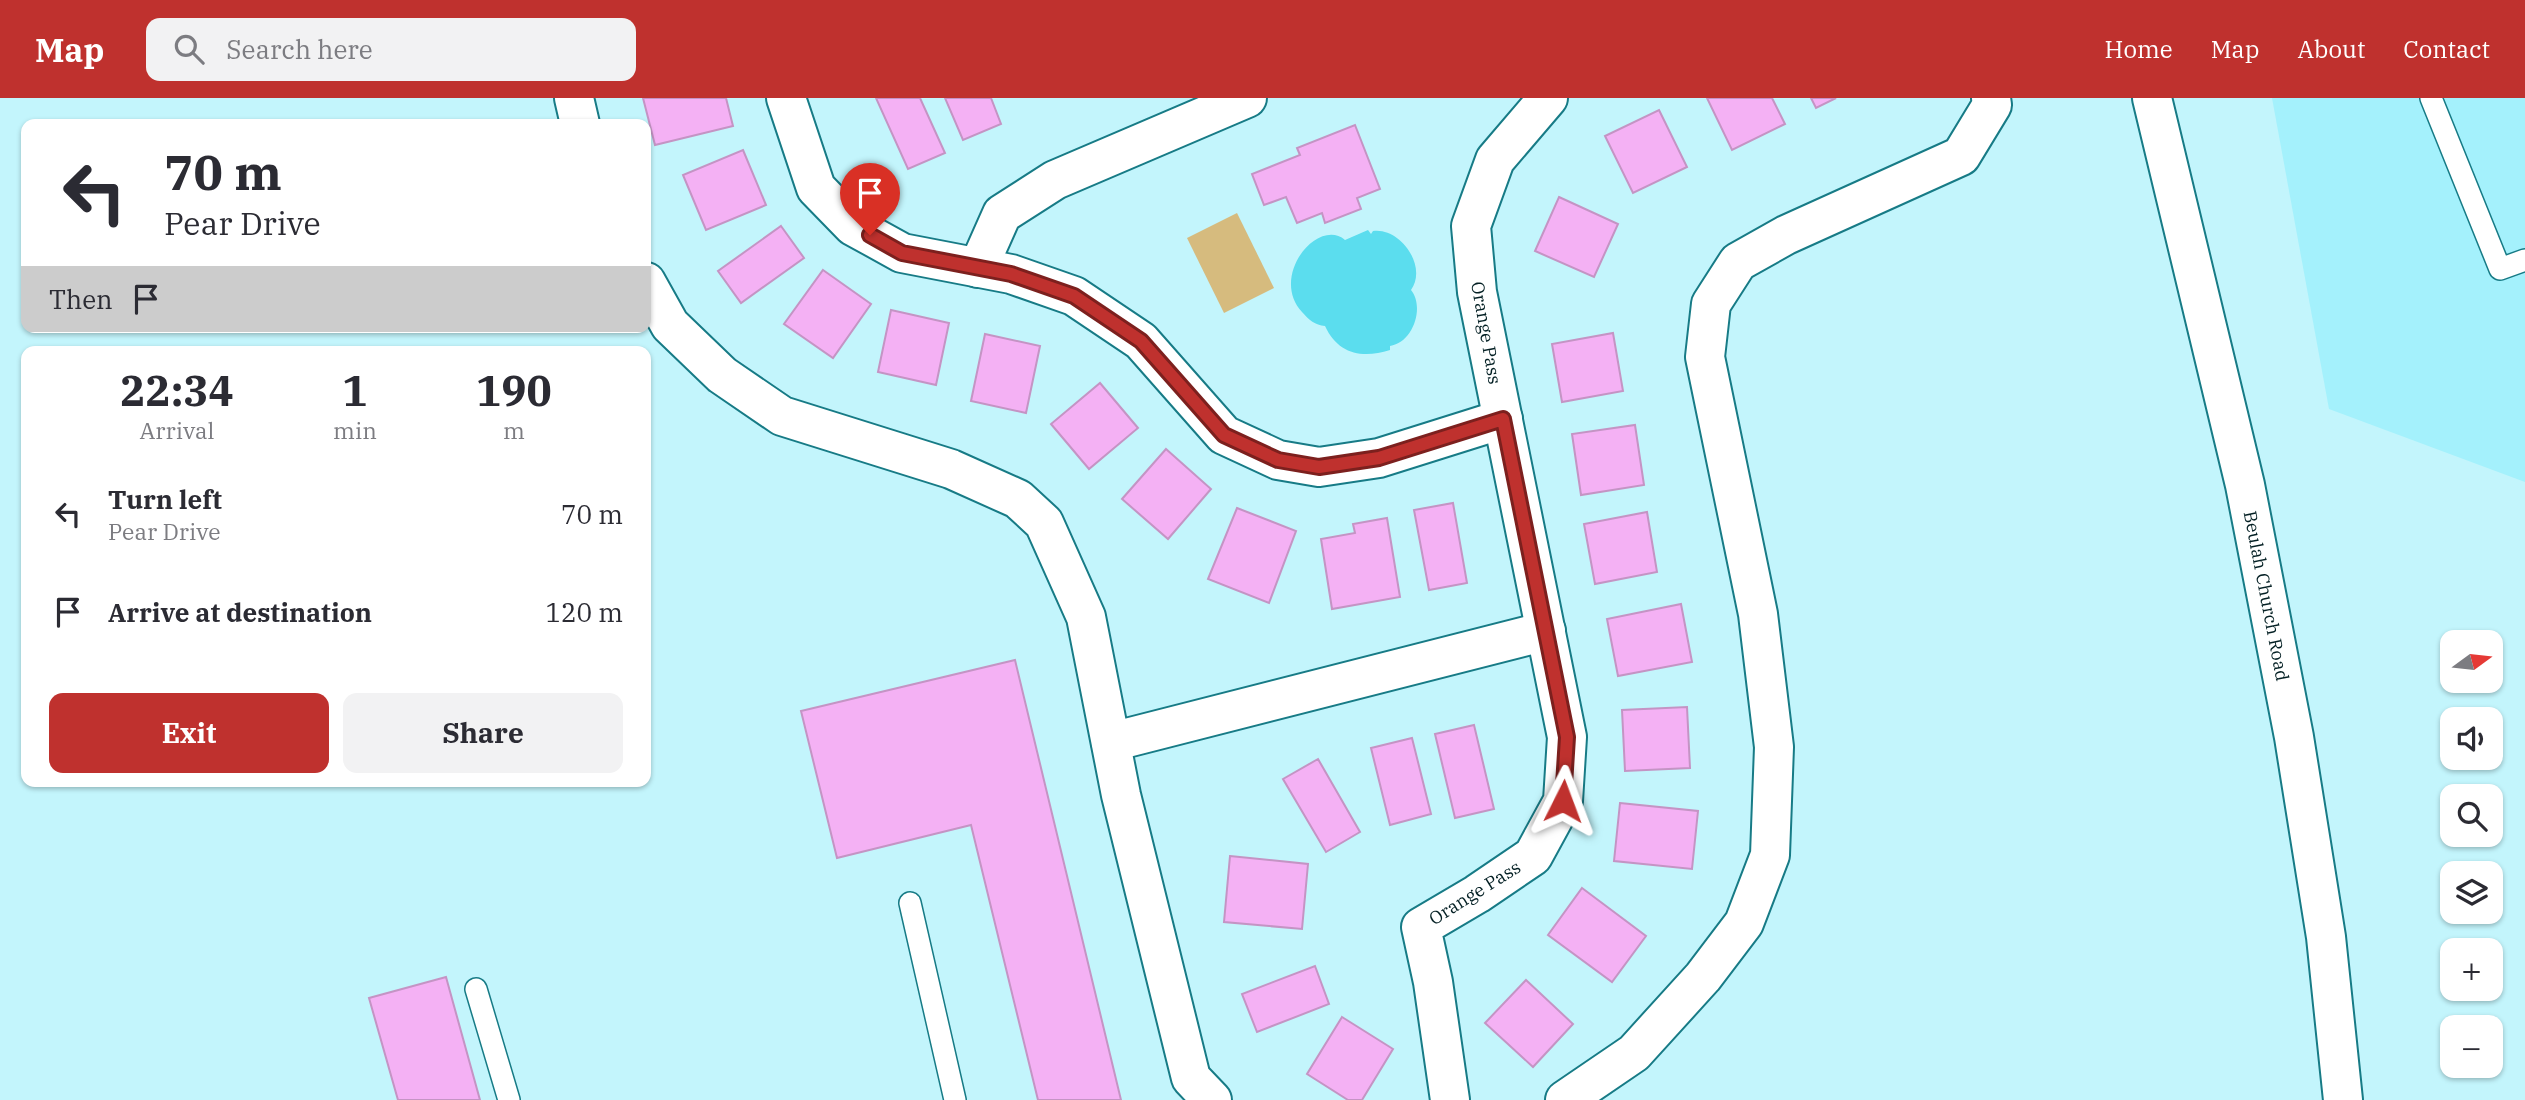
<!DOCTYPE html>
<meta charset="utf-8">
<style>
:root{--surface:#fff;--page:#f2f2f3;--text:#2b2b33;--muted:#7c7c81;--accent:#bf312e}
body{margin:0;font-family:"IBM Plex Serif",serif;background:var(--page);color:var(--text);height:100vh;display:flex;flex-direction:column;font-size:26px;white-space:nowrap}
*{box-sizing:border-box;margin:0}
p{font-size:23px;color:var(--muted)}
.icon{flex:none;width:38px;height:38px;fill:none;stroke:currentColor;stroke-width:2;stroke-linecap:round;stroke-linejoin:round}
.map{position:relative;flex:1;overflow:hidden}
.drawer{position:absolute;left:21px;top:248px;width:630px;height:441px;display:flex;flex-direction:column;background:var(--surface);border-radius:14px;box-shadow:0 2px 5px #0004}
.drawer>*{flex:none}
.top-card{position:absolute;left:21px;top:21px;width:630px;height:214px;border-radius:14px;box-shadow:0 2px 5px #0004;background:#fff;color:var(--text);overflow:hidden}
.needle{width:46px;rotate:75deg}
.tools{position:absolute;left:2440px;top:532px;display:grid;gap:14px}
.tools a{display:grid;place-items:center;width:63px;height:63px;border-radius:14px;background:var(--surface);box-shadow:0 2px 5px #0004;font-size:35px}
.pin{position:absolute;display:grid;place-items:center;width:60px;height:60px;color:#fff;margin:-72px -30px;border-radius:50% 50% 50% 0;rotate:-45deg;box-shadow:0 0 7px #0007}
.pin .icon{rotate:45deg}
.me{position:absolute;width:77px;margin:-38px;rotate:3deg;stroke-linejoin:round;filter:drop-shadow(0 0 5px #0008)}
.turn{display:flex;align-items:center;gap:24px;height:147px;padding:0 28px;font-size:32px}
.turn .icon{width:91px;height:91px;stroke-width:2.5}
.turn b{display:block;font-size:49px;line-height:60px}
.then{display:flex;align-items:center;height:66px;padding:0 28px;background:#0003;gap:14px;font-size:26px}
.eta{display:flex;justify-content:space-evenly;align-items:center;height:119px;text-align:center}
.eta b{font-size:42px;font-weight:700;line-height:49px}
.action{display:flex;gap:14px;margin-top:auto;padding:14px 28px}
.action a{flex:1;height:80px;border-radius:14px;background:var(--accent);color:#fff;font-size:28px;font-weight:700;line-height:80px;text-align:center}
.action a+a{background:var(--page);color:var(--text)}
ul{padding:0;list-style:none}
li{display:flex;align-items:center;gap:21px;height:98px;padding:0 28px}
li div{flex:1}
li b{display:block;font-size:26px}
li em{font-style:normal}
header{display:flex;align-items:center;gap:42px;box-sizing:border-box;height:98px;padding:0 35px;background:var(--accent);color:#fff}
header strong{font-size:33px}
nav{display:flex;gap:38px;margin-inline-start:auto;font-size:24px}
.search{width:490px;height:63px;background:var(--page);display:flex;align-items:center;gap:18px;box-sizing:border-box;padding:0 24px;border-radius:14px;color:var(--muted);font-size:26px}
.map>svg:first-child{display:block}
.built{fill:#a4f1fc}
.green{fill:#d6bb7e}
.water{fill:#5bddee}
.building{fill:#f4b1f4;stroke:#c494c4;stroke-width:2}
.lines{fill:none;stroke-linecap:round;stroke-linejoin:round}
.service-casing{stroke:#177b86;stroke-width:24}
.minor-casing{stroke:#177b86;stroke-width:42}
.tertiary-casing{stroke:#177b86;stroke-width:42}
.service{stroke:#fff;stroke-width:21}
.minor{stroke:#fff;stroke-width:38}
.tertiary{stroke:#fff;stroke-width:38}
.route-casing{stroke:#7c201e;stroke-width:18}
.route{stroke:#bf312e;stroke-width:12}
.labels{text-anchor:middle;stroke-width:5;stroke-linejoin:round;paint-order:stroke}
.street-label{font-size:18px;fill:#042024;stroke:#fff}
</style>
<header>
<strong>Map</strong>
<div class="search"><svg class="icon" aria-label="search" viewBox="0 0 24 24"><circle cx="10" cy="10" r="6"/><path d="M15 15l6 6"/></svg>Search here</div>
<nav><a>Home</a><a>Map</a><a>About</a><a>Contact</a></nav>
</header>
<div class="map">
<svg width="2525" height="1002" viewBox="0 0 2525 1002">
<rect width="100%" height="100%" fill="#c3f5fc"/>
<path class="built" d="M2272,0H2525V384L2329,311Z"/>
<path class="green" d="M1237,115L1274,190L1224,215L1187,140Z"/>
<path class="water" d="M1368,132L1371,136L1373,133C1400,129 1428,168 1411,192C1425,209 1413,245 1390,248V252C1362,261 1338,256 1325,228C1315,227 1309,222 1302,214C1269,178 1318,119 1345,142Z"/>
<g class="building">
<path d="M643,0H726L733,28L655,47Z"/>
<path d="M876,0H920L945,55L908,71Z"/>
<path d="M945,0H991L1001,26L963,42Z"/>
<path d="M1707,0H1772L1785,26L1732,52Z"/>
<path d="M1811,0H1836L1816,10Z"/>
<path d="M1659,12L1687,69L1633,95L1605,38Z"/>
<path d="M1355,27L1380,91L1357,100L1361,111L1325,125L1322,115L1297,125L1286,99L1264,107L1252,76L1300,57L1297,50Z"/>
<path d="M743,52L766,107L706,132L683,77Z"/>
<path d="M1559,99L1618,126L1594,179L1535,153Z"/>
<path d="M781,128L804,160L741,205L718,173Z"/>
<path d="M823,172L871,206L833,260L784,226Z"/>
<path d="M891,212L949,225L936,287L878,274Z"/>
<path d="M1613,235L1623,293L1562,304L1552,246Z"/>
<path d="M985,236L1040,248L1026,315L971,303Z"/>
<path d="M1100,285L1138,330L1089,371L1051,326Z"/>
<path d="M1635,327L1644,387L1581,397L1572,336Z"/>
<path d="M1166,351L1211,391L1168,441L1122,401Z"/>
<path d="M1453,405L1467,485L1429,492L1414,412Z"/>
<path d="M1237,410L1296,433L1269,505L1208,481Z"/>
<path d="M1647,414L1657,474L1595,486L1584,426Z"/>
<path d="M1387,420L1400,499L1332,511L1321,441L1355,435L1353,426Z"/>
<path d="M1681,506L1692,564L1618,578L1607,521Z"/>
<path d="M1015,562L1121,1002H1038L971,727L837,760L801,613Z"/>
<path d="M1687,609L1690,670L1625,673L1622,612Z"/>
<path d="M1474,627L1494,711L1455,720L1435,636Z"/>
<path d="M1412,640L1431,716L1390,727L1371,650Z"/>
<path d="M1318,661L1360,734L1326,754L1283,681Z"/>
<path d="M1620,705L1698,713L1692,771L1614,763Z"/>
<path d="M1230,758L1308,766L1302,831L1224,824Z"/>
<path d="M1582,790L1646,838L1612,884L1548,837Z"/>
<path d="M1315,868L1329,906L1257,934L1242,896Z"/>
<path d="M446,879L480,1002H398L369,900Z"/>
<path d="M1526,882L1573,926L1533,969L1485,925Z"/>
<path d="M1342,919L1393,951L1362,1002H1348L1307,976Z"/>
</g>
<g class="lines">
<g class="service-casing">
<g id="service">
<path d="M2431,0L2500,171L2525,162"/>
<path d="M910,805L955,1002"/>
<path d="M476,891L509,1002"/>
</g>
</g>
<g class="minor-casing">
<g id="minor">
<path d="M574,0L580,26"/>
<path d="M786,0L816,90L853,128L902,155L1011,176L1074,198L1141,243L1224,337L1278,362L1319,369L1379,360L1503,321"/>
<path d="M978,170L1002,116L1055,82L1247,0"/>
<path d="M646,184L670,227L722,277L782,318L951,371L1018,401L1044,425L1086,519L1121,697L1191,980L1212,1002"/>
<path d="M1111,644L1546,533"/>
<path d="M1450,1002L1433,884L1421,829L1477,796L1533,758L1563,703L1567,639L1477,194L1471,128L1495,62L1548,0"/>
<path d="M1565,1002L1634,955L1703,879L1744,825L1770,757L1774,649L1758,516L1705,259L1711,206L1738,164L1786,137L1961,58L1992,7L1991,0"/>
</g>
</g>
<g class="tertiary-casing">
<path id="tertiary" d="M2152,0L2245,387L2294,639L2326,839L2343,1002"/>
</g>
<use href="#service" class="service"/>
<use href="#minor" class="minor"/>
<use href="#tertiary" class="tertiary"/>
</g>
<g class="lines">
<g class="route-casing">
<path id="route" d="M870,137L902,155L1011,176L1074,198L1141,243L1224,337L1278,362L1319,369L1379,360L1503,321L1567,639L1563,703"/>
</g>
<use href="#route" class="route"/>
</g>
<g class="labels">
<g class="street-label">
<text transform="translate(1486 235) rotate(80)" y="6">Orange Pass</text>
<text transform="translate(2266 498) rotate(79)" y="6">Beulah Church Road</text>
<text transform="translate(1475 795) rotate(-32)" y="6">Orange Pass</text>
</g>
</g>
</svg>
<div class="tools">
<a><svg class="needle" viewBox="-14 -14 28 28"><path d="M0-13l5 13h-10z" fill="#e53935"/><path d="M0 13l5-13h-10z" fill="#7c7c81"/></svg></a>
<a><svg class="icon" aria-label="sound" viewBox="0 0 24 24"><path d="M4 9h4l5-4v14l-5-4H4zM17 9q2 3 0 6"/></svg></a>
<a><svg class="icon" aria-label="search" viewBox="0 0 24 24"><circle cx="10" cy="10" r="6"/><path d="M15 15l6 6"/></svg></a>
<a><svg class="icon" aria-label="layers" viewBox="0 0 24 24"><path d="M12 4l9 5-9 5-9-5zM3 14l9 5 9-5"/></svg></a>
<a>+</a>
<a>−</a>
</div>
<div class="pin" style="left:870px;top:137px;background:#d93025"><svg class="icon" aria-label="arrive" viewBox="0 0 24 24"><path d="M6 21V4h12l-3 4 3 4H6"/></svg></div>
<svg class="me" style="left:1563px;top:703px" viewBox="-20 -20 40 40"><path d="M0-17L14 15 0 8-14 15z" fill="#bf312e" stroke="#fff" stroke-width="4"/></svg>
<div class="top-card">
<div class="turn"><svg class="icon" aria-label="left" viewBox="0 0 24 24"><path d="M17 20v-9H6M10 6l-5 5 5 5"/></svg><div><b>70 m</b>Pear Drive</div></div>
<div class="then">Then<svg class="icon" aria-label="arrive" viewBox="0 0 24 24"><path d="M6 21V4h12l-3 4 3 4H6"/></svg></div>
</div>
<section class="drawer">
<div class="eta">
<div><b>22:34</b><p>Arrival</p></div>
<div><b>1</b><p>min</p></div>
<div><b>190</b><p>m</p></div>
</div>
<ul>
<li><svg class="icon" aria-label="left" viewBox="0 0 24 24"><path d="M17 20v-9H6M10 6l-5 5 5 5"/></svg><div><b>Turn left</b><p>Pear Drive</p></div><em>70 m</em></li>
<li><svg class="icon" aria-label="arrive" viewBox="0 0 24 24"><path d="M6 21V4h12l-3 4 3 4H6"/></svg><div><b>Arrive at destination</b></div><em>120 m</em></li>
</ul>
<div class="action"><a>Exit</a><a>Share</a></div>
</section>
</div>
